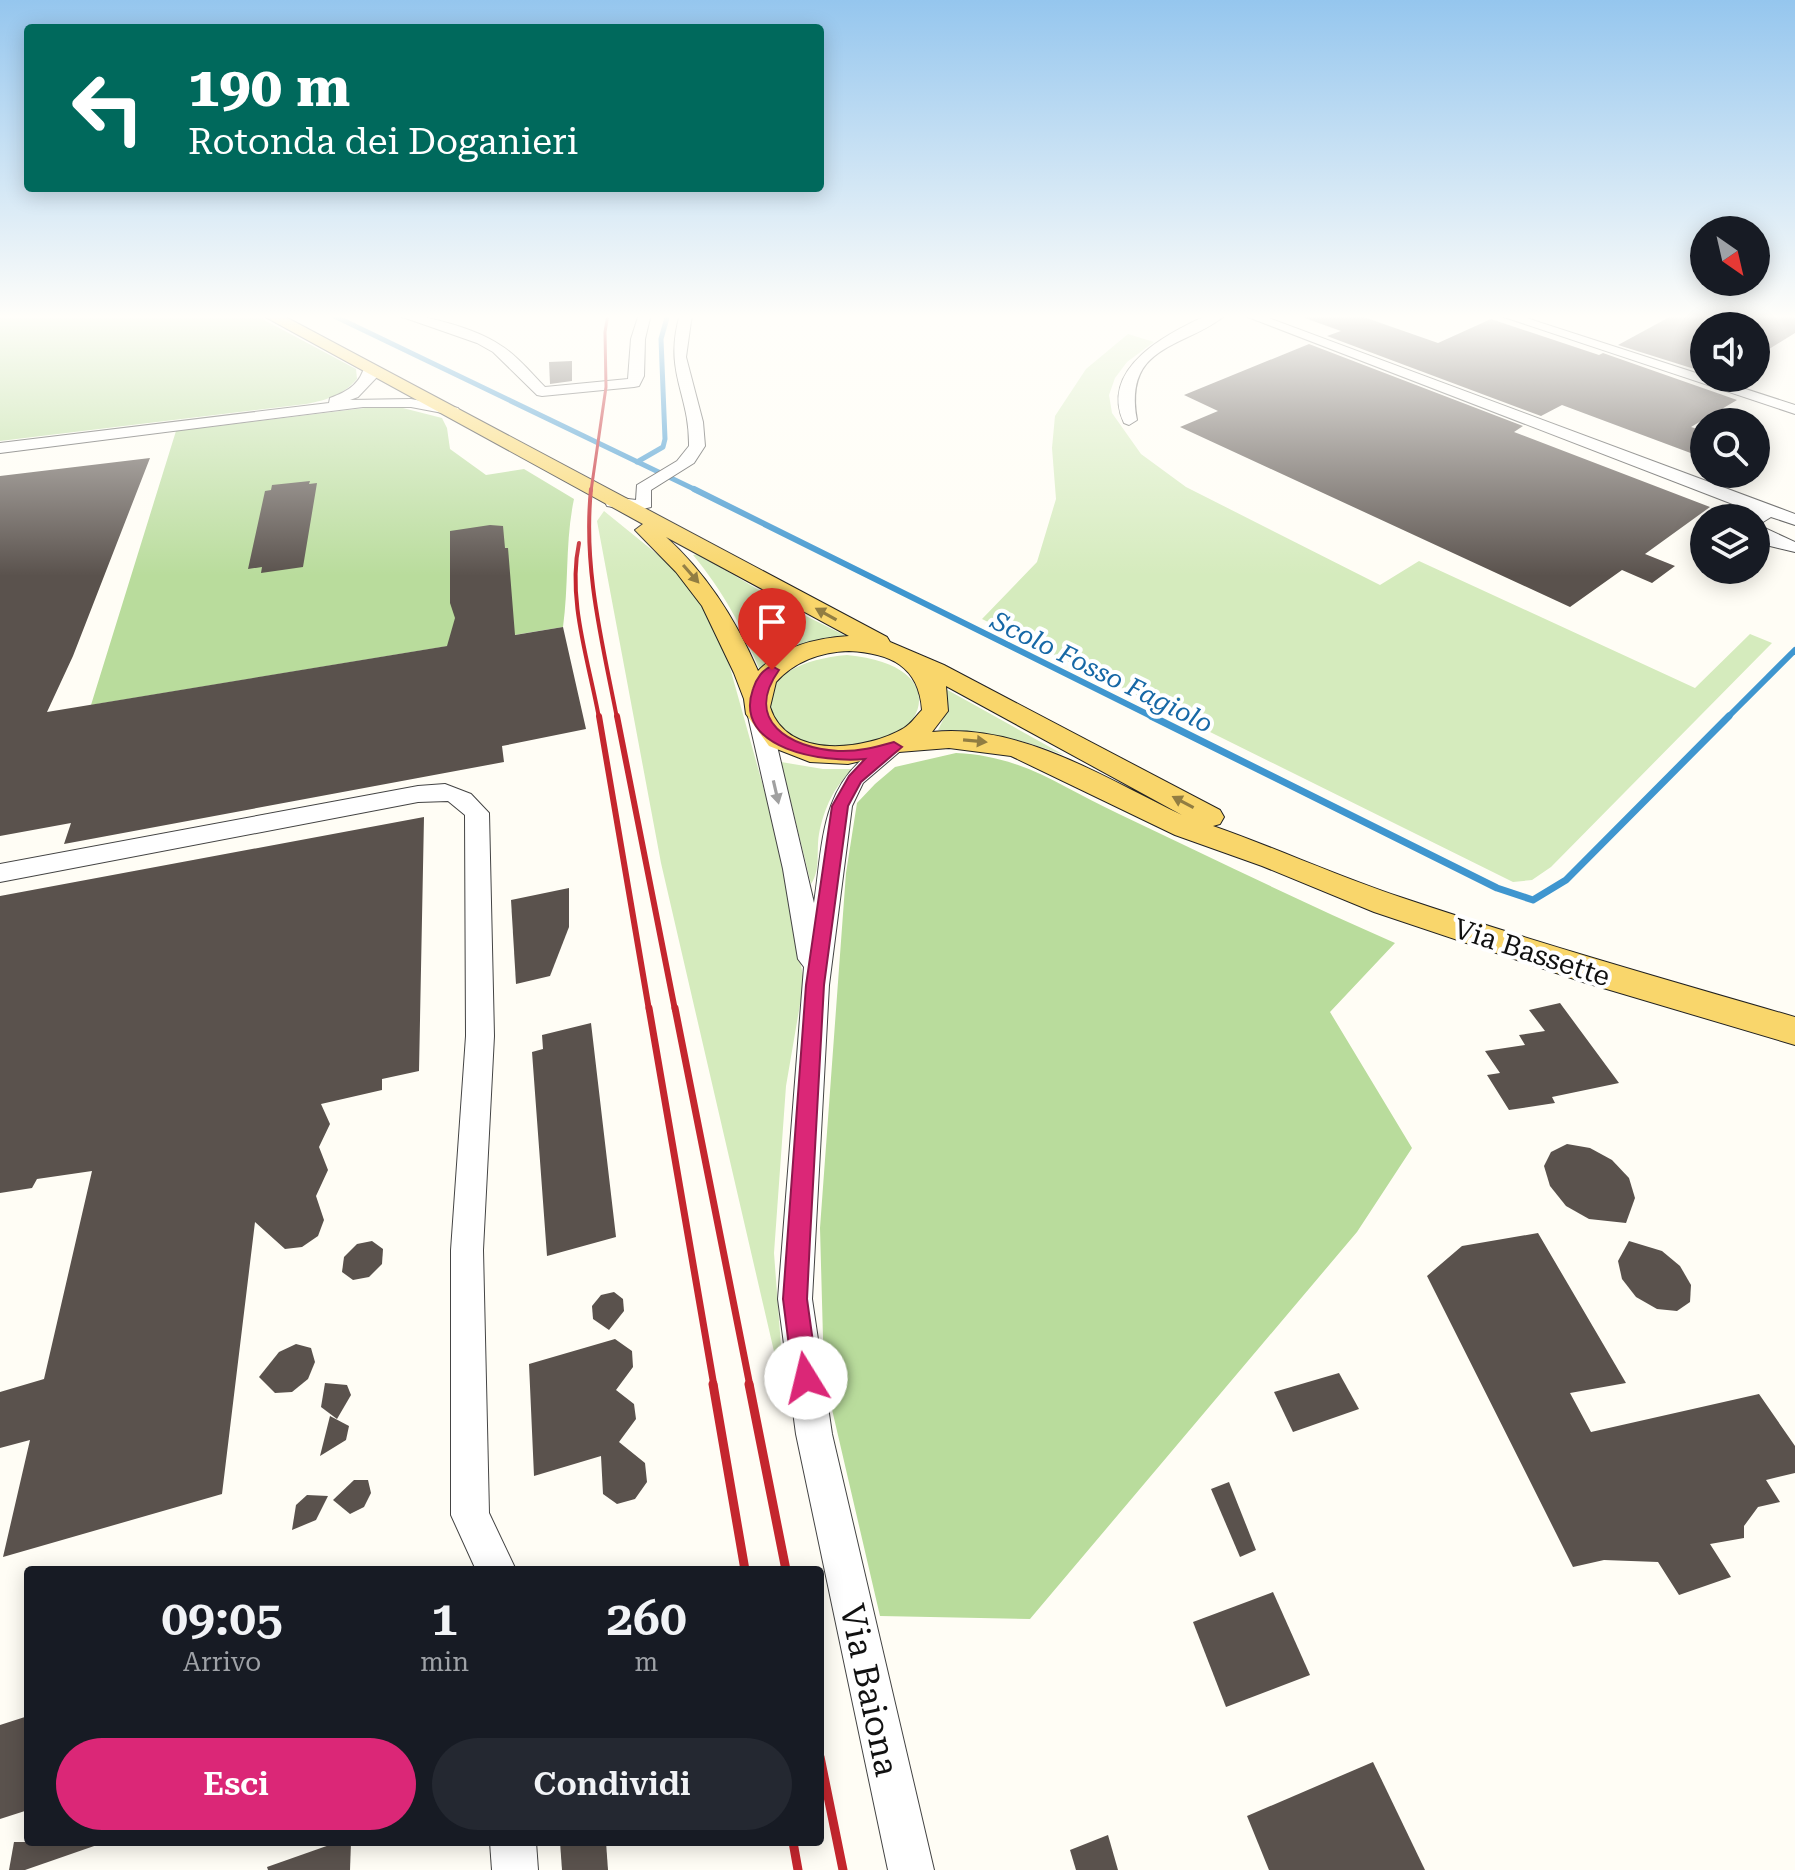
<!DOCTYPE html>
<html lang="it">
<style>
:root{--surface:#171b24;--page:#242831;--text:#f1f3f6;--muted:#9ea1a6;--accent:#db2777}
body{margin:0;font-family:"Roboto Serif",serif;background:var(--page);color:var(--text);height:100vh;display:flex;flex-direction:column;font-size:30px;white-space:nowrap}
*{box-sizing:border-box;margin:0}
p{font-size:26px;color:var(--muted)}
.icon{flex:none;width:44px;height:44px;fill:none;stroke:currentColor;stroke-width:2;stroke-linecap:round;stroke-linejoin:round}
.map{position:relative;flex:1;overflow:hidden}
.panel{position:absolute;left:24px;top:1566px;width:800px;height:280px;display:flex;flex-direction:column;background:var(--surface);border-radius:8px;box-shadow:0 4px 20px #0003}
.panel>*{flex:none}
.top-card{position:absolute;left:24px;top:24px;width:800px;height:168px;border-radius:8px;box-shadow:0 4px 20px #0003;background:#00695c;color:#fff;overflow:hidden}
.needle{width:52px;rotate:146deg}
.controls{position:absolute;left:1690px;top:216px;display:grid;gap:16px}
.controls a{display:grid;place-items:center;width:80px;height:80px;border-radius:50%;background:var(--surface);box-shadow:0 4px 20px #0003;font-size:40px}
.pin{position:absolute;display:grid;place-items:center;width:68px;height:68px;color:#fff;margin:-82px -34px;border-radius:50% 50% 50% 0;rotate:-45deg;box-shadow:0 0 8px #0007}
.pin .icon{rotate:45deg}
.me{position:absolute;width:88px;margin:-44px;rotate:351deg;stroke-linejoin:round;filter:drop-shadow(0 0 6px #0008)}
.turn{display:flex;align-items:center;gap:28px;height:168px;padding:0 32px;font-size:36px}
.turn .icon{width:104px;height:104px;stroke-width:2.5}
.turn b{display:block;font-size:56px;line-height:68px}
.eta{display:flex;justify-content:space-evenly;align-items:center;height:136px;text-align:center}
.eta b{font-size:48px;font-weight:600;line-height:56px}
.action{display:flex;gap:16px;margin-top:auto;padding:16px 32px}
.action a{flex:1;height:92px;border-radius:48px;background:var(--accent);color:#fff;font-size:32px;font-weight:600;line-height:92px;text-align:center}
.action a+a{background:var(--page);color:var(--text)}
.map>svg:first-child{display:block}
.green{fill:#d5ebbd}
.forest{fill:#b9dc9c}
.lines{fill:none;stroke-linecap:round;stroke-linejoin:round}
.stream-far2{stroke:#3f96cf;stroke-width:5}
.stream-far1{stroke:#3f96cf;stroke-width:6}
.stream{stroke:#3f96cf;stroke-width:7}
.building{fill:#5a524d}
.minor-casing{stroke:#444;stroke-width:2}
.major-casing{stroke:#222;stroke-width:2}
.minor{fill:#fff;fill-rule:evenodd}
.major{fill:#f9d66b;fill-rule:evenodd}
.rail-far4{stroke:#c4262e;stroke-width:3}
.rail-far3{stroke:#c4262e;stroke-width:4}
.rail-far2{stroke:#c4262e;stroke-width:6}
.rail-far1{stroke:#c4262e;stroke-width:7}
.rail{stroke:#c4262e;stroke-width:9}
.oneway{fill:#917d42}
.oneway2{fill:#a0a0a0}
.route{fill:#db2777;stroke:#8e194d;stroke-width:2}
.labels{text-anchor:middle;stroke-width:8;stroke-linejoin:round;paint-order:stroke}
.far-water-label{font-size:26px;font-style:italic;fill:#1768a6;stroke:#fff}
.street-label{font-size:28px;fill:#111;stroke:#fff}
.near-street-label{font-size:34px;fill:#111;stroke:#fff}
</style>
<div class="map">
<svg width="1795" height="1870" viewBox="0 0 1795 1870">
<rect width="100%" height="100%" fill="#fffdf5"/>
<g class="green">
<path d="M1128,334L1154,342L1127,362L1115,378L1109,395L1112,413L1141,454L1186,487L1380,585L1419,561L1695,688L1750,634L1772,643L1551,867L1532,880L1513,882L982,619L1037,562L1056,499L1052,448L1055,416L1086,369Z"/>
<path d="M604,511L678,571L702,599L722,639L775,829L804,981L786,1086L774,1253L785,1399L661,863L597,521Z"/>
<path d="M698,554L786,606L854,640L760,671C743,628 723,591 693,555Z"/>
<path d="M847,655C967,666 921,761 828,746C815,744 804,743 792,736C781,730 773,721 771,708C763,669 820,657 847,655Z"/>
<path d="M944,688L1064,755C1017,738 988,731 938,730C946,715 950,705 944,688Z"/>
<path d="M781,762L823,769H854C834,785 824,809 819,834C816,851 821,869 811,884Z"/>
</g>
<g class="forest">
<path d="M0,314H253L356,369L357,379C343,395 327,400 306,404L0,441Z"/>
<path d="M399,407L442,418L447,428L450,449L486,475L524,469L574,499C565,541 569,584 563,627L91,705L176,431L365,408Z"/>
<path d="M956,753C1024,756 1060,787 1119,814C1211,858 1302,902 1395,943L1330,1012L1412,1148L1357,1232L1030,1619L880,1616L824,1375L820,1228L846,873L857,803L875,784L895,767Z"/>
</g>
<g class="lines">
<g class="stream-far2">
<path d="M330,314L698,491"/>
<path d="M637,462L663,447L665,439L661,339L668,314"/>
</g>
<g class="stream-far1">
<path d="M694,489L1155,718"/>
<path d="M1727,718L1795,650"/>
</g>
<path class="stream" d="M1151,716L1497,888L1533,900L1566,880L1729,716"/>
</g>
<g class="building">
<path d="M1303,314H1355L1438,343L1491,319L1599,355L1603,353L1737,400L1691,427L1704,431V458L1562,405L1541,416L1327,336L1341,331L1302,317Z"/>
<path d="M1675,314H1704V372L1618,345Z"/>
<path d="M1756,314H1795V333L1756,357Z"/>
<path d="M1309,344L1523,426L1514,432L1710,507L1645,554L1675,566L1652,583L1622,570L1570,607L1180,427L1218,411L1184,395Z"/>
<path d="M572,361V381L550,384L549,362Z"/>
<path d="M150,458L73,656L47,712L447,646L455,618L450,603V531L490,525L503,526L505,548H508L515,635L563,627L586,729L502,746L504,762L64,844L71,823L0,836V476Z"/>
<path d="M310,481L309,484L317,483L303,567L261,573L262,567L248,569L265,491L271,490L272,485Z"/>
<path d="M424,817L419,1071L382,1079V1090L321,1104L330,1124L319,1147L328,1170L316,1196L324,1220L318,1236L302,1247L285,1249L255,1222L222,1494L3,1557L30,1440L0,1448V1392L44,1379L92,1171L37,1179L32,1188L0,1193V896Z"/>
<path d="M569,888V927L550,976L516,984L511,900Z"/>
<path d="M1560,1003L1619,1083L1552,1097L1555,1103L1509,1110L1487,1075L1500,1073L1485,1051L1525,1045L1519,1035L1545,1031L1529,1010Z"/>
<path d="M591,1023L616,1237L547,1256L532,1052L543,1049L542,1035Z"/>
<path d="M1567,1144L1590,1148L1612,1160L1629,1178L1635,1198L1626,1223L1589,1219L1566,1206L1550,1186L1544,1166L1551,1152Z"/>
<path d="M1538,1233L1626,1383L1570,1393L1591,1432L1759,1394L1795,1446V1473L1766,1480L1780,1502L1758,1507L1744,1526V1538L1710,1544L1731,1577L1679,1595L1658,1562L1604,1560L1573,1567L1427,1276L1462,1246Z"/>
<path d="M372,1241L383,1249L382,1264L369,1277L353,1280L342,1272L344,1257L357,1244Z"/>
<path d="M1629,1241L1662,1251L1680,1266L1691,1285L1690,1302L1677,1311L1657,1309L1636,1297L1622,1279L1618,1261Z"/>
<path d="M614,1292L623,1299L624,1311L609,1330L593,1319L592,1306L601,1295Z"/>
<path d="M615,1339L632,1351L633,1367L616,1390L634,1404L636,1419L619,1442L645,1463L647,1482L635,1499L617,1504L603,1494L601,1456L534,1476L529,1364Z"/>
<path d="M296,1344L311,1348L315,1362L308,1379L292,1392L275,1393L259,1377L279,1352Z"/>
<path d="M1339,1373L1359,1409L1293,1432L1274,1392Z"/>
<path d="M325,1383L347,1385L351,1395L337,1419L321,1407Z"/>
<path d="M330,1416L349,1426L346,1440L320,1456Z"/>
<path d="M354,1480H368L371,1493L364,1507L350,1514L333,1500Z"/>
<path d="M1229,1482L1256,1550L1240,1557L1211,1489Z"/>
<path d="M307,1495L328,1496L316,1520L292,1530L296,1505Z"/>
<path d="M1273,1592L1310,1675L1226,1707L1193,1622Z"/>
<path d="M28,1716V1810L0,1819V1725Z"/>
<path d="M1373,1762L1425,1870H1269L1247,1816Z"/>
<path d="M1108,1835L1118,1870H1076L1070,1850Z"/>
<path d="M14,1842H96L97,1845L25,1870H9Z"/>
<path d="M338,1842H351L350,1870H268L267,1867Z"/>
<path d="M560,1842H606L608,1870H562Z"/>
</g>
<g class="lines">
<g class="minor-casing">
<g id="minor">
<path d="M394,314C423,314 475,328 500,345C517,355 531,373 545,387L628,379L631,339L639,314H651L645,339L644,376L639,386L634,387L542,396L537,395L493,352L477,343Z"/>
<path d="M680,314H692L686,357L703,422L705,446L694,463L651,490V507L635,511L607,506L605,502L613,497L636,500L637,485L677,461L689,446C690,393 663,373 680,314Z"/>
<path d="M1210,314H1227C1185,349 1123,343 1137,420L1129,425L1124,423C1098,367 1170,332 1210,314Z"/>
<path d="M1240,314H1258L1795,514V525L1771,517L1763,522L1743,508Z"/>
<path d="M1495,314H1514L1795,405V414Z"/>
<path d="M370,363L377,367L378,376L358,397L350,400L411,399L458,408L460,411L453,415L411,407H363L0,453V443L329,403L330,398C349,391 361,383 365,364Z"/>
<path d="M1756,524L1795,542V552L1770,546L1756,537Z"/>
<path d="M759,709L770,716L814,903C823,845 820,787 873,751C883,744 890,739 902,742L905,747L863,783L852,806L829,985L812,1299L832,1434L934,1870H888L796,1434L778,1299L804,967L798,959L783,869L748,716Z"/>
<path d="M445,784L471,794L489,813L494,1036L483,1250L489,1513L516,1570H476L451,1515V1250L466,1036L465,815L448,801L418,802L0,882V864L418,786Z"/>
<path d="M490,1842H536L538,1870H492Z"/>
</g>
</g>
<g class="major-casing">
<path id="major" d="M260,314H280L887,637L890,642L944,665L1220,810L1224,817L1220,824L1213,826C1276,848 1337,876 1400,897C1531,941 1663,979 1795,1017V1045L1583,982L1374,912L1262,866L1175,835L1011,756L949,748L899,752L848,764L810,762L769,746L746,714L744,699L734,673L702,606L676,572L635,530L643,524ZM666,537L849,636C816,638 782,646 758,671C736,620 707,574 666,537ZM849,651C890,653 919,666 922,710C916,716 911,724 904,728C867,750 787,761 770,707L776,682C795,661 821,652 849,651ZM946,686L1182,815C1104,778 1021,723 932,732L948,711Z"/>
</g>
<use href="#minor" class="minor"/>
<use href="#major" class="major"/>
<path class="rail-far4" d="M591,491L606,387L605,332L608,314"/>
<g class="rail-far3">
<path d="M591,489C583,568 602,641 617,718"/>
<path d="M579,543C567,600 589,662 599,718"/>
</g>
<g class="rail-far2">
<path d="M599,716L649,1010"/>
<path d="M617,716L675,1010"/>
</g>
<g class="rail-far1">
<path d="M649,1008L714,1386"/>
<path d="M675,1008L750,1386"/>
</g>
<g class="rail">
<path d="M713,1384L745,1570"/>
<path d="M749,1384L786,1570"/>
<path d="M820,1757L843,1870"/>
<path d="M793,1842L798,1870"/>
</g>
</g>
<defs><path id="oneway-solid" d="M-6-.8H1V-3.2L6.5 0L1 3.2V.8H-6Z" transform="scale(2)"/></defs>
<g class="oneway">
<use href="#oneway-solid" transform="translate(691 574) rotate(49)"/>
<use href="#oneway-solid" transform="translate(826 614) rotate(-151)"/>
<use href="#oneway-solid" transform="translate(975 741) rotate(5)"/>
<use href="#oneway-solid" transform="translate(1183 802) rotate(-152)"/>
</g>
<use class="oneway2" href="#oneway-solid" transform="translate(776 792) rotate(77)"/>
<linearGradient id="sky" x2="0" y2="1"><stop stop-color="#95c6ee"/><stop offset="0.55" stop-color="#fffefa"/><stop offset="1" stop-color="#fffefa" stop-opacity="0"/></linearGradient>
<rect width="1795" height="576" fill="url(#sky)"/>
<path class="route" d="M772,666L779,670C743,721 790,748 838,751C858,752 876,747 894,742L902,747L861,782L848,806L824,985L810,1239L807,1299L818,1378L814,1387L806,1390L797,1387L793,1378L783,1299L806,985L832,806L849,776L865,759C825,763 732,750 753,689C756,679 763,669 772,666Z"/>
<g class="labels">
<g class="far-water-label">
<text transform="translate(1102 672) rotate(26)" y="9">Scolo Fosso Fagiolo</text>
</g>
<g class="street-label">
<text transform="translate(1532 952) rotate(18)" y="10">Via Bassette</text>
</g>
<g class="near-street-label">
<text transform="translate(870 1690) rotate(78)" y="12">Via Baiona</text>
</g>
</g>
</svg>
<div class="controls">
<a><svg class="needle" viewBox="-14 -14 28 28"><path d="M0-13l5 13h-10z" fill="#e53935"/><path d="M0 13l5-13h-10z" fill="#9ea1a6"/></svg></a>
<a><svg class="icon" aria-label="sound" viewBox="0 0 24 24"><path d="M4 9h4l5-4v14l-5-4H4zM17 9q2 3 0 6"/></svg></a>
<a><svg class="icon" aria-label="search" viewBox="0 0 24 24"><circle cx="10" cy="10" r="6"/><path d="M15 15l6 6"/></svg></a>
<a><svg class="icon" aria-label="layers" viewBox="0 0 24 24"><path d="M12 4l9 5-9 5-9-5zM3 14l9 5 9-5"/></svg></a>
</div>
<div class="pin" style="left:772px;top:670px;background:#d93025"><svg class="icon" aria-label="arrive" viewBox="0 0 24 24"><path d="M6 21V4h12l-3 4 3 4H6"/></svg></div>
<svg class="me" style="left:806px;top:1378px" viewBox="-20 -20 40 40"><circle r="19" fill="#fff"/><path d="M0-13L10 11 0 6-10 11z" fill="#db2777"/></svg>
<div class="top-card">
<div class="turn"><svg class="icon" aria-label="left" viewBox="0 0 24 24"><path d="M17 20v-9H6M10 6l-5 5 5 5"/></svg><div><b>190 m</b>Rotonda dei Doganieri</div></div>
</div>
<section class="panel">
<div class="eta">
<div><b>09:05</b><p>Arrivo</p></div>
<div><b>1</b><p>min</p></div>
<div><b>260</b><p>m</p></div>
</div>
<div class="action"><a>Esci</a><a>Condividi</a></div>
</section>
</div>
